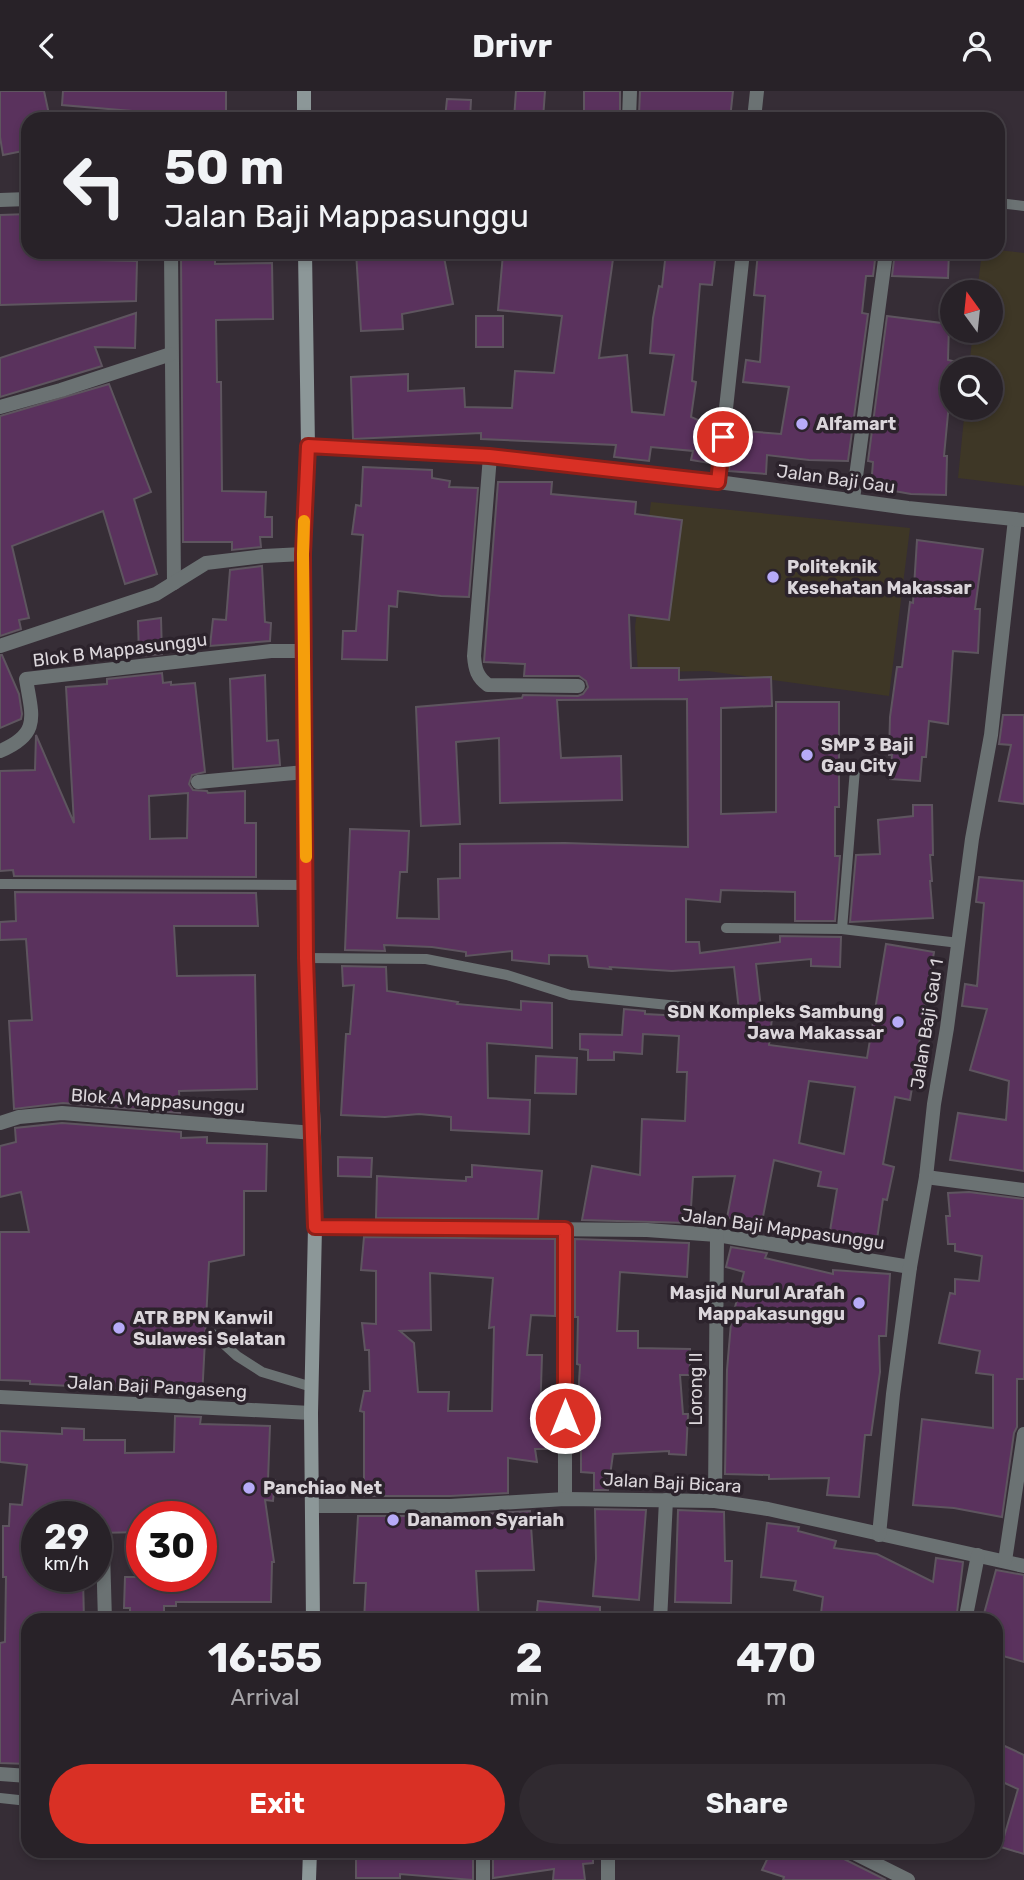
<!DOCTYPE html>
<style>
:root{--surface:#282228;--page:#302a30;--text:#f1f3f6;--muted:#a5a4a8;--line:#443f45;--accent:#d93025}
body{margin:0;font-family:Rubik,sans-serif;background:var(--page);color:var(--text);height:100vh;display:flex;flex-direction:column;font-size:26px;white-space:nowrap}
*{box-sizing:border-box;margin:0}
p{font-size:23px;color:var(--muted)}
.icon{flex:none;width:38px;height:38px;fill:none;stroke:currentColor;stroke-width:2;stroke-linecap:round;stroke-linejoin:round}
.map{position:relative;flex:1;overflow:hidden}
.sheet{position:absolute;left:21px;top:1522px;width:982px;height:245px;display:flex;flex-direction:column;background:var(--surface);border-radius:21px;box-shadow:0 4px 10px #0003,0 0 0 2px var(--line)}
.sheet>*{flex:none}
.top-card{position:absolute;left:21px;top:21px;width:984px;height:147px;border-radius:21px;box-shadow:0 4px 10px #0003,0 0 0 2px var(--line);background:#282228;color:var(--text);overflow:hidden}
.needle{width:46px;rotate:345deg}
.tools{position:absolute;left:940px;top:189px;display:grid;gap:14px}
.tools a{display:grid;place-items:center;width:63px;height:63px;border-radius:50%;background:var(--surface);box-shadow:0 4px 10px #0003,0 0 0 2px var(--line);font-size:35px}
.speed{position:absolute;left:21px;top:1410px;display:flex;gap:14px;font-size:35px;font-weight:700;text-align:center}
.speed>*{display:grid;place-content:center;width:91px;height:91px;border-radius:50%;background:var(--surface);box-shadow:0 4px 10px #0003,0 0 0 2px var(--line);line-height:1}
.speed small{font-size:18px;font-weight:400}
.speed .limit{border:10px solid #d22;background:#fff;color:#111}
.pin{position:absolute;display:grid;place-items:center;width:60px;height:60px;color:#fff;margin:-30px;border:4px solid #fff;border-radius:50%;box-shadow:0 2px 7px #0007}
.me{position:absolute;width:77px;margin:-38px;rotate:0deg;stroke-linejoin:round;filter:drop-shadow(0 0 5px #0008)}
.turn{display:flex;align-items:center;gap:24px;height:147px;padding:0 28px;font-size:32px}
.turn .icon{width:91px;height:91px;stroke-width:2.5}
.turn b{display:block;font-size:49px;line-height:60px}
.eta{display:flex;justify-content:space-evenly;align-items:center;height:119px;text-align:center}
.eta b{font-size:42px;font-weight:700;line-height:49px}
.action{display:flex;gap:14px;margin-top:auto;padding:14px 28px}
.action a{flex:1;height:80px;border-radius:42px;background:var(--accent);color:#fff;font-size:28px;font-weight:700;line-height:80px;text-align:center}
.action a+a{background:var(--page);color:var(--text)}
header{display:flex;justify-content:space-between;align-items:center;height:91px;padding:0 28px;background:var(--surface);font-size:32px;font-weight:700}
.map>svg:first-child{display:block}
.education{fill:#3e3726}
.building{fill:#5a325d;stroke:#5e555f;stroke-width:2;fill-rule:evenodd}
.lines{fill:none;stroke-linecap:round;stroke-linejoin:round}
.service{stroke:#6b7273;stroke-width:10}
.minor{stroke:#6b7273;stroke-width:14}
.tertiary{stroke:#6b7273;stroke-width:14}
.secondary{stroke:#8c9798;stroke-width:14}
.route-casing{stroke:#8d1f18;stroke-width:18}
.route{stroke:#d93025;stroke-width:12}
.slow{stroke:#f59e0b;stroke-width:12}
.poi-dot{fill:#b7abf8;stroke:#2c232c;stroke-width:2.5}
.labels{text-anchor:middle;stroke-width:7;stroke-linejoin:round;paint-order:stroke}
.poi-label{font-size:18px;font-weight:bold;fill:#dbd6db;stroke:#2c232c;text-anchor:start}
.street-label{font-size:18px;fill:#dbd6db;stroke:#2c232c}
</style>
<header><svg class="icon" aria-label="back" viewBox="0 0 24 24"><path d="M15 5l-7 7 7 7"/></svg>Drivr<svg class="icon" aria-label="person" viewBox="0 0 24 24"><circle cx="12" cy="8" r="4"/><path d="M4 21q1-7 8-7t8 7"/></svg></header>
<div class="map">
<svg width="1024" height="1789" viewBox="0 0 1024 1789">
<rect width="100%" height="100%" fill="#362d36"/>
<g class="education">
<path d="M998,159L1024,162V395L958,387L965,317H990V278H969L973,240H990V201H977L982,161Z"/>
<path d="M651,411L910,437L889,605L708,580L638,581L635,536Z"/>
</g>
<g class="building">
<path d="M0,0H44L50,28H28V59L3,64L0,46Z"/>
<path d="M63,0H226V28H155V22L62,14Z"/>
<path d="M516,0H545L543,28H514Z"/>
<rect x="584" y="0" width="36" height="24"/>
<path d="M640,0H733L730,28H643V23H639Z"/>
<path d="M447,8L471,9L470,28H445Z"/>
<path d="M28,123V161H96V169L137,170L136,210L0,214V124Z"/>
<path d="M181,161H215V173L272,172L273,228L216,229L217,291H221L222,400L266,401L265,426H272V446H260L261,456L232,459V451H183Z"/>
<path d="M356,161H443L453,213L402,223L403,238L361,240Z"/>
<path d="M512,161H614L599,267L627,264L632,321L664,324L674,264L650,262L653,227L659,195L662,196L666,161H716L712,194L700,193L692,290L696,291L691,326L714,336L710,372L691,369L693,360L651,356L649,370L614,366L616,354L481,348V342L353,348L351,286L408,283V300L464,297L465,316L512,317L515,280L554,282L562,225L498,219L503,163L512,164Z"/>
<path d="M758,161H876L873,185H866L862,222L868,223L848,370L809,369L767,364L766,383L729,380L733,339L781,343L789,296L743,291L746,269L760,271L765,205L754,204Z"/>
<path d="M895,161H949L948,187L892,185Z"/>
<path d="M136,222L135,257L95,256L102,275L0,306V267Z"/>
<rect x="476" y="225" width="27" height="31"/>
<path d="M887,225L949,233L948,269L953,270L944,365H947L946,404L911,403L871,396L873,371L868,370Z"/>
<path d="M109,293L151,401L134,408L157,483L125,493L103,420L12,455L29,527L19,529L21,538L0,545V325Z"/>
<path d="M363,376L432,379V387L450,390L449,396L478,397L469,506L441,505L398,500L397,516L389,515L387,569L342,568L343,540H356L363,444L352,443L356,414L361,415Z"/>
<path d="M498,391H552L551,403L636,411L635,423L682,429L669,529L629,524L631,577H679V589L771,586L772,615L721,617V723L776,721V611H839V716H835V765H840L835,830H795V801L721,799L720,811L686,808V851H699L700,862L780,851V845L841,846L840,876L811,875V868L756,873L761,917L773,918L769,954L867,967L886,853L934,861L910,1009L895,1006L883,1073L894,1076L887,1109L883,1108L877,1148L830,1140L837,1098L818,1095L821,1081L774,1069L760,1141L737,1138L739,1129L727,1127L735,1085L693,1086L690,1132L582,1129L592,1075L640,1084L642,1028L685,1030L687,981H677L679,945L643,943L642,963L614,961V969H588V959L580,958V943L622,944L624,918L645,920V923L740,928L734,876L672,880L610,876L611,878L589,876L587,865L549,864V873L512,869V860L466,865V861L432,856L384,854L385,860L345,859L350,738L409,740L407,781H400L397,827L439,828L438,788L460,787V753L565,752L688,756L687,608L557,609L561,667L621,665L622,709L500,712L499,647L456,651L460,733L421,735L416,616L522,607L523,604L578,605L583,603L588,596L586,590L579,585H524L525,573L484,571ZM809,990L855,996L844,1063L799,1052Z"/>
<path d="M917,449L983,458L975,518H980L978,562L953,560L948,633L929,630L926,666H922L920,690L890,688L892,664H889L890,626L897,576H902L910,511L913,512Z"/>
<path d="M262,475L265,531L271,532L270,550L210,555L213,528L226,529L230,479Z"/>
<path d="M161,527L162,563L139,565L138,530Z"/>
<path d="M0,564H2L19,603L22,623L21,628L0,637Z"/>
<path d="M162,582L163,592L171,591V594L195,592L205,681L192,684L189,693L193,699L207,700L208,702L245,700V732H256V786L14,785L13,779L0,780V680L35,679L36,644L74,732L66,596L107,593V588ZM188,702L187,747L150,748L149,705Z"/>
<path d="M265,584L267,650L278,649L280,674L233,678L230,588Z"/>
<path d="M1003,624H1024V713L999,710L1011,654L999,653Z"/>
<path d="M913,714H932L933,764H930L932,790H930L933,827L850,831L856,764L880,763L878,729L913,725Z"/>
<path d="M979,786L1024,790V1080L950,1069L958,1022L1006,1029L1009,990L970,979L987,918L962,915L965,893L977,895L984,812L976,811Z"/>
<path d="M15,801L256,802L258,835H174L177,885L255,884L257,998L179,1000L180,1022L63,1012L14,1018L9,930L32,929L26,848L0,849V831L16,830Z"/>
<path d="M342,875L386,876L387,900L458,911L457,913L521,919V910L552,912V957L487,952L488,1007L530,1009L529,1043L451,1039V1026L419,1023L385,1026L341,1024L346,943H350L354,894L343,895Z"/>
<path d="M536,965L577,967L576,1003L535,1002Z"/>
<path d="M62,1032L181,1041V1047L207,1046V1052L267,1053L266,1100H244V1164L209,1171L202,1307L176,1305V1300L30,1293V1290L0,1289V1141H29L21,1101L0,1106V1055L16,1051L15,1037Z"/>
<path d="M338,1066L372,1067L371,1086L338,1085Z"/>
<path d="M472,1074L542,1080L538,1128L376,1127L377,1085L466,1090V1086H472Z"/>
<path d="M969,1101L1024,1108V1288H1017V1336L1014,1342L1002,1426L954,1417L913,1414L922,1328L993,1337V1284L976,1282L980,1260L939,1252L950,1202L955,1203V1188L979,1190L982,1165L955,1160V1153H948L946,1125H950L948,1102Z"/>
<path d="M364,1146L555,1148V1225L531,1224L527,1264H542L540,1327L555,1326V1358H535L537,1371L508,1367V1402L450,1405H364V1321L360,1320L364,1300H370L369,1259H365L362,1232L376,1233V1180L361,1179ZM430,1182L493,1187L489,1237L494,1236L492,1320H448L449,1301H418L414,1252L400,1240L431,1239Z"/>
<path d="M575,1148L689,1152L687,1186L620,1181L617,1240H638V1257L690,1258V1284H680L683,1323H688L686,1364L669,1363V1360L613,1363L608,1399H594V1382L581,1381V1358H575V1325H577L580,1274L577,1273L578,1226H575Z"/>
<path d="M731,1156L767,1162L765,1167L833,1183V1179L890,1183L886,1245H879L880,1281L871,1344H865L859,1406L827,1404L829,1387L769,1388V1384L725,1383L727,1279L731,1232L744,1181L726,1176Z"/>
<path d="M175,1325L201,1326L200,1333L270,1335L268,1389H275L273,1410L265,1409L274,1471H272L271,1511H176V1515H164V1530H130V1517H124L125,1486H201V1420L142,1423V1441L96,1442V1426H37V1486H83L84,1530H28V1673L0,1672V1552L5,1551L6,1486H3V1435H9L10,1413L22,1414L27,1374L0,1371V1340L62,1343V1337L84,1338V1349H125V1362L174,1361Z"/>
<path d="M595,1418L646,1419L639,1509L593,1505L596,1468Z"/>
<path d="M678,1419L724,1421L725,1470H732L731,1512L675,1511Z"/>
<path d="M530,1420L534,1479L476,1480L479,1530H364L366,1492H354L358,1425H450Z"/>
<path d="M767,1432L799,1436L798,1440L836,1450L834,1457L877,1463L933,1491L936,1467L963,1471L956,1530H820L823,1506L794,1499L796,1490L761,1486Z"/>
<path d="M996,1479L1024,1484V1571L996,1563V1530H982Z"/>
<path d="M538,1510L600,1516V1530H536Z"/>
<path d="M996,1651L1024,1664V1763L1001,1756L1018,1698L996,1688Z"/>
<path d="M356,1760H473V1789L400,1783V1787H356Z"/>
<path d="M493,1760H593V1772L583,1773L585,1789H553L554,1778L493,1787Z"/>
<path d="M771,1760H828L886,1789H783L784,1786L762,1779Z"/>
</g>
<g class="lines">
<g class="service">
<path d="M998,112L1024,115"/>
<path d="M0,793L307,794"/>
<path d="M726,837L842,838L959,852"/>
<path d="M842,838L855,678"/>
<path d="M306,867L426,868L507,884L570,904L698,917"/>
<path d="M213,1243L237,1265L262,1281L312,1296"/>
<path d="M0,1707L28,1710"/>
</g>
<g class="minor">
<path d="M629,28L630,0"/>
<path d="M754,28L757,0"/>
<path d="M0,109L28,108"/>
<path d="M171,161L174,492"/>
<path d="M0,316L61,299L171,263"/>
<path d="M490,365L474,565C475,578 477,586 488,594L578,595"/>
<path d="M718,391L743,161"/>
<path d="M853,408L886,161"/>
<path d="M0,555L156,503L206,472L264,465L303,463"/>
<path d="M0,660C41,643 32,625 26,588L271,560H304"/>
<path d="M198,691L305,681"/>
<path d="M0,1032L19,1026L62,1022L314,1042"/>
<path d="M926,1086L1024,1099"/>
<path d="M315,1136L647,1139L717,1144L910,1176"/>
<path d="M0,1306L311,1322"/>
<path d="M565,1408V1138"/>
<path d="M715,1410L717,1144"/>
<path d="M312,1415H450L565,1408L715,1410L768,1418L1024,1475"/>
<path d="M879,1444L893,1303L910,1176L926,1086L934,1013L947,937L972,748L991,644L1015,428"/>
<path d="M103,1460L105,1530"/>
<path d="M1005,1470L1024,1343"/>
<path d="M660,1530L666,1409"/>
<path d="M965,1530L978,1464"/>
<path d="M0,1683L28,1685"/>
<path d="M850,1760L908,1789"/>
<path d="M483,1789V1760"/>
<path d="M608,1789V1760"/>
</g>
<path class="tertiary" d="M308,355L490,365L718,391L908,417L1024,429"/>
<g class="secondary">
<path d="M304,0V28"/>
<path d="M305,161L308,355L303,463L306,867L314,1042L315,1136L311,1322L313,1530"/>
<path d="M309,1789L310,1760"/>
</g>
</g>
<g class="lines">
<g class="route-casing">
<path id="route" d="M565,1327V1138L315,1136L306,867L303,463L308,355L489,365L718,391L723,346"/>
</g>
<use href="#route" class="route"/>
<path class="slow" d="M304,430L303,463L306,766"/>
</g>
<g class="poi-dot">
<circle cx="802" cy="333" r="7"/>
<circle cx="773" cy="486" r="7"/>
<circle cx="807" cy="664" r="7"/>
<circle cx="898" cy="931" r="7"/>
<circle cx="859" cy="1212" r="7"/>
<circle cx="119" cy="1237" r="7"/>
<circle cx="249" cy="1397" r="7"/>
<circle cx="393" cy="1429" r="7"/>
</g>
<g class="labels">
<g class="poi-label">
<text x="816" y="339">Alfamart</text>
<text x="787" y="482">Politeknik<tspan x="787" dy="21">Kesehatan Makassar</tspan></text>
<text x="821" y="660">SMP 3 Baji<tspan x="821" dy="21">Gau City</tspan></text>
<text x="884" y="927" text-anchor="end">SDN Kompleks Sambung<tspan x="884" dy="21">Jawa Makassar</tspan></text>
<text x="845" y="1208" text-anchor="end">Masjid Nurul Arafah<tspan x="845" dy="21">Mappakasunggu</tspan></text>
<text x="133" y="1233">ATR BPN Kanwil<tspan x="133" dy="21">Sulawesi Selatan</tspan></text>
<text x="263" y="1403">Panchiao Net</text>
<text x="407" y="1435">Danamon Syariah</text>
</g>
<g class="street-label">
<text transform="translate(836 388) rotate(8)" y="6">Jalan Baji Gau</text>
<text transform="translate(120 559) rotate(-7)" y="6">Blok B Mappasunggu</text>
<text transform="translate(927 933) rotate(-81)" y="6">Jalan Baji Gau 1</text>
<text transform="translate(158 1010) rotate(4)" y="6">Blok A Mappasunggu</text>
<text transform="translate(783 1138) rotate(8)" y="6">Jalan Baji Mappasunggu</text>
<text transform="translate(157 1296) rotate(3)" y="6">Jalan Baji Pangaseng</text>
<text transform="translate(696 1298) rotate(-90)" y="6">Lorong II</text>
<text transform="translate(672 1392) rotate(3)" y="6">Jalan Baji Bicara</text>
</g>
</g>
</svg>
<div class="tools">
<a><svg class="needle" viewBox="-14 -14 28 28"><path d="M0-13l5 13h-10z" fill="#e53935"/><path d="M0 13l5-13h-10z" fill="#a5a4a8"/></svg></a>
<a><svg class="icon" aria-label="search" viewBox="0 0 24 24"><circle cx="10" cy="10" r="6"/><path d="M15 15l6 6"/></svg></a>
</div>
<div class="speed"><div>29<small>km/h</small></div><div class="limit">30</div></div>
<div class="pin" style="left:723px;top:346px;background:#d93025"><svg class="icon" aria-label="arrive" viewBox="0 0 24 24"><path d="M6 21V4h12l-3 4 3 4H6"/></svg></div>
<svg class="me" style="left:565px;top:1327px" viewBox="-20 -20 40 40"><circle r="17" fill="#d93025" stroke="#fff" stroke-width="3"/><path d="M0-11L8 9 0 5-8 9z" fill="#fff"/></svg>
<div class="top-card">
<div class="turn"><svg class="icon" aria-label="left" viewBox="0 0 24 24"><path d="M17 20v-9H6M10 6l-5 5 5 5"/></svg><div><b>50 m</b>Jalan Baji Mappasunggu</div></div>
</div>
<section class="sheet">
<div class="eta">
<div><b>16:55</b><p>Arrival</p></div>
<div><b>2</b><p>min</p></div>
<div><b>470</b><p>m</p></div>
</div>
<div class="action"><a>Exit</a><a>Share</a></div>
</section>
</div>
